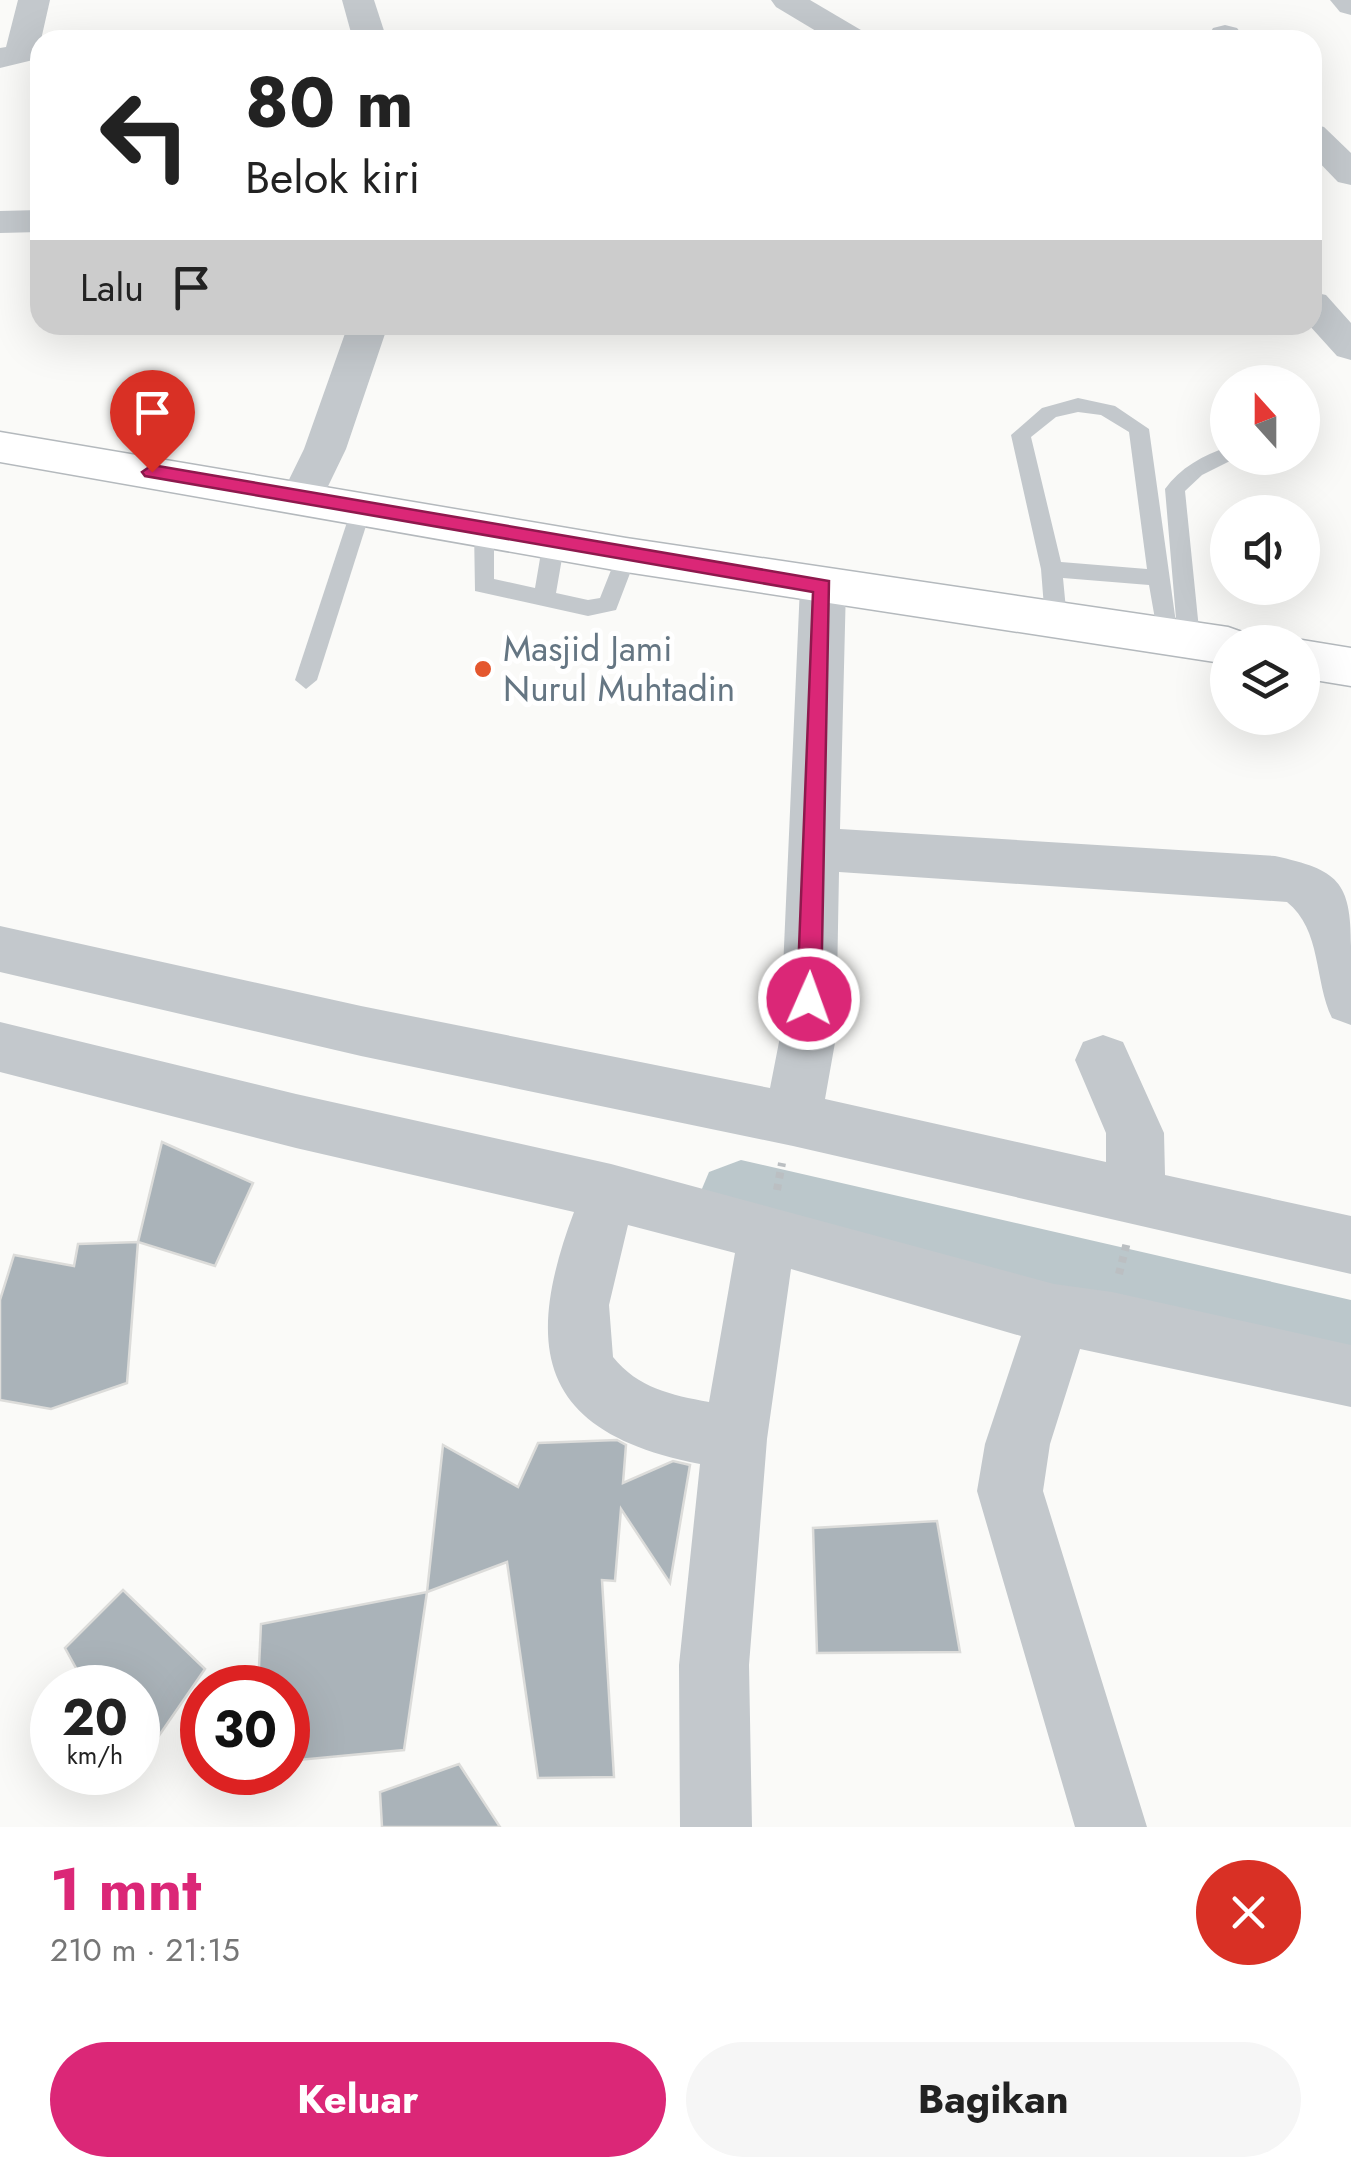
<!DOCTYPE html>
<html lang="id">
<meta charset="utf-8">
<style>
:root{--surface:#fff;--page:#f6f6f6;--text:#222;--muted:#767676;--accent:#db2777}
body{margin:0;font-family:Jost,sans-serif;background:var(--page);color:var(--text);height:100vh;display:flex;flex-direction:column;font-size:38px;white-space:nowrap}
*{box-sizing:border-box;margin:0}
p{font-size:32px;color:var(--muted)}
.icon{flex:none;width:55px;height:55px;fill:none;stroke:currentColor;stroke-width:2;stroke-linecap:round;stroke-linejoin:round}
.map{position:relative;height:1827px;overflow:hidden}
.side{display:flex;flex-direction:column;background:var(--surface);flex:1}
.side>*{flex:none}
.hud{position:absolute;left:30px;top:30px;width:1292px;height:305px;border-radius:30px;box-shadow:0 10px 40px #0002;background:#fff;color:var(--text);overflow:hidden}
.needle{width:65px;rotate:339deg}
.controls{position:absolute;left:1210px;top:365px;display:grid;gap:20px}
.controls a{display:grid;place-items:center;width:110px;height:110px;border-radius:50%;background:var(--surface);box-shadow:0 10px 40px #0002;font-size:50px}
.speed{position:absolute;left:30px;top:1665px;display:flex;gap:20px;font-size:50px;font-weight:700;text-align:center}
.speed>*{display:grid;place-content:center;width:130px;height:130px;border-radius:50%;background:var(--surface);box-shadow:0 10px 40px #0002;line-height:1}
.speed small{font-size:25px;font-weight:400}
.speed .limit{border:15px solid #d22;background:#fff;color:#111}
.pin{position:absolute;display:grid;place-items:center;width:85px;height:85px;color:#fff;margin:-102px -42px;border-radius:50% 50% 50% 0;rotate:-45deg;box-shadow:0 0 10px #0007}
.pin .icon{rotate:45deg}
.me{position:absolute;width:110px;margin:-55px;rotate:2deg;stroke-linejoin:round;filter:drop-shadow(0 0 8px #0008)}
.turn{display:flex;align-items:center;gap:35px;height:210px;padding:0 50px;font-size:45px}
.turn .icon{width:130px;height:130px;stroke-width:2.5}
.turn b{display:block;font-size:70px;line-height:85px}
.then{display:flex;align-items:center;height:95px;padding:0 50px;background:#0003;gap:20px;font-size:38px}
.round{display:grid;place-items:center;flex:none;width:105px;height:105px;border-radius:52px;background:var(--page)}
.summary{display:flex;align-items:center;justify-content:space-between;height:170px;padding:0 50px}
h1{font-size:60px;font-weight:700;line-height:75px;color:var(--accent)}
.action{display:flex;gap:20px;margin-top:auto;padding:20px 50px}
.action a{flex:1;height:115px;border-radius:60px;background:var(--accent);color:#fff;font-size:40px;font-weight:700;line-height:115px;text-align:center}
.action a+a{background:var(--page);color:var(--text)}
.map>svg:first-child{display:block}
.lines{fill:none;stroke-linecap:round;stroke-linejoin:round}
.river{fill:#bbc7cb;fill-rule:evenodd}
.building{fill:#aab3b9;stroke:#dcdcda;stroke-width:2.5}
.highway-casing{stroke:#b4b9bd;stroke-width:3}
.path{stroke:#bbbfc2;stroke-width:8;stroke-dasharray:6 6;stroke-linecap:butt}
.lane{fill:#c3c8cc;fill-rule:evenodd}
.street{fill:#c3c8cc;fill-rule:evenodd}
.highway{fill:#fff;fill-rule:evenodd}
.route{fill:#db2777;stroke:#8e194d;stroke-width:2.5}
.poi-dot{fill:#e4572e;stroke:#fff;stroke-width:4}
.labels{text-anchor:middle;stroke-width:10;stroke-linejoin:round;paint-order:stroke}
.poi-label{font-size:35px;fill:#657683;stroke:#fff;text-anchor:start}
</style>
<div class="map">
<svg width="1351" height="1827" viewBox="0 0 1351 1827">
<rect width="100%" height="100%" fill="#fafaf8"/>
<g class="lines">
<path class="river" d="M741,1160L1351,1300V1394L741,1246L709,1234L696,1203L709,1172Z"/>
</g>
<g class="building">
<path d="M162,1142L253,1183L215,1266L138,1242Z"/>
<path d="M138,1242L127,1383L51,1409L0,1400V1300L14,1255L74,1266L78,1244Z"/>
<path d="M617,1440L626,1445L623,1483L673,1461L690,1465L670,1583L621,1509L615,1581L602,1580L614,1777L538,1778L507,1562L427,1592L443,1445L518,1487L538,1443Z"/>
<path d="M937,1521L960,1652L817,1653L813,1528Z"/>
<path d="M123,1590L205,1669L138,1766V1688H87L65,1648Z"/>
<path d="M427,1592L404,1750L288,1761V1688H258L261,1624Z"/>
<path d="M459,1764L500,1827H382L380,1792Z"/>
</g>
<g class="lines">
<g class="highway-casing">
<g id="highway">
<path d="M0,432L626,538L1228,627L1245,633L1250,642H1228V664L626,572L0,462Z"/>
<path d="M1302,640L1351,648V686L1302,678V642H1295Z"/>
</g>
</g>
<g class="path">
<path d="M777,1190L782,1163"/>
<path d="M1119,1274L1127,1242"/>
</g>
<g class="lane">
<path d="M1078,398L1115,406L1149,429L1177,630L1165,489C1180,468 1203,455 1228,447V458H1236L1202,475L1185,491L1200,639L1197,645H1181L1178,637L1167,644L1159,642L1149,585L1063,578L1067,620L1056,628L1045,620L1041,569L1011,435L1042,408ZM1078,412L1101,415L1129,432L1147,569L1061,562L1031,437L1056,417Z"/>
<path d="M362,500L372,507L317,680L306,689L295,680L352,507Z"/>
<path d="M484,522L494,529V579L535,588L543,541L554,533L565,541L556,593L588,600L600,598L619,550H633L637,555L616,610L588,616L475,591L474,529Z"/>
</g>
<g class="street">
<path d="M18,0H50L38,53L33,60L0,68V48L6,47Z"/>
<path d="M342,0H374L387,40H353Z"/>
<path d="M771,0H810L866,33L871,40H831L776,7Z"/>
<path d="M1330,0H1351V15L1340,12Z"/>
<path d="M1225,25L1237,28L1246,40H1212L1209,35L1213,28Z"/>
<path d="M1312,124L1324,127L1351,153V185L1338,182L1312,155Z"/>
<path d="M40,210V232L0,233V211Z"/>
<path d="M1312,292L1326,295L1351,323V360L1337,356L1309,325H1312Z"/>
<path d="M348,325H388L346,449L318,507L303,511L288,507L281,496L304,449Z"/>
<path d="M823,569L839,574L846,586L840,829L1275,856C1338,870 1351,881 1351,946C1351,972 1351,999 1351,1025L1332,1018C1314,981 1322,930 1287,902L839,872L836,1037L825,1099L1106,1162V1133L1075,1060L1083,1042L1103,1035L1123,1042L1164,1133L1165,1175L1351,1216V1274L793,1146L361,1056L0,972V926L361,1006L770,1088L780,1037L800,586L807,574Z"/>
<path d="M0,1022L296,1094L611,1164L1054,1284L1112,1292L1351,1345V1407L1080,1349L1050,1444L1043,1491L1147,1827H1075L977,1491L985,1444L1021,1336L791,1269L767,1439L749,1665L752,1827H680L679,1665L700,1464C542,1433 521,1353 574,1212L296,1148L0,1072ZM628,1225L735,1253L709,1402C671,1395 638,1388 613,1357L609,1305Z"/>
</g>
<use href="#highway" class="highway"/>
</g>
<path class="route" d="M152,465L829,581L821,999L818,1006L809,1009L801,1006L797,999L813,592L145,476L142,472Z"/>
<circle class="poi-dot" cx="483" cy="669" r="10"/>
<g class="labels">
<g class="poi-label">
<text x="503" y="661">Masjid Jami<tspan x="503" dy="40">Nurul Muhtadin</tspan></text>
</g>
</g>
</svg>
<div class="controls">
<a><svg class="needle" viewBox="-14 -14 28 28"><path d="M0-13l5 13h-10z" fill="#e53935"/><path d="M0 13l5-13h-10z" fill="#767676"/></svg></a>
<a><svg class="icon" aria-label="sound" viewBox="0 0 24 24"><path d="M4 9h4l5-4v14l-5-4H4zM17 9q2 3 0 6"/></svg></a>
<a><svg class="icon" aria-label="layers" viewBox="0 0 24 24"><path d="M12 4l9 5-9 5-9-5zM3 14l9 5 9-5"/></svg></a>
</div>
<div class="speed"><div>20<small>km/h</small></div><div class="limit">30</div></div>
<div class="pin" style="left:152px;top:472px;background:#d93025"><svg class="icon" aria-label="arrive" viewBox="0 0 24 24"><path d="M6 21V4h12l-3 4 3 4H6"/></svg></div>
<svg class="me" style="left:809px;top:999px" viewBox="-20 -20 40 40"><circle r="17" fill="#db2777" stroke="#fff" stroke-width="3"/><path d="M0-11L8 9 0 5-8 9z" fill="#fff"/></svg>
<div class="hud">
<div class="turn"><svg class="icon" aria-label="left" viewBox="0 0 24 24"><path d="M17 20v-9H6M10 6l-5 5 5 5"/></svg><div><b>80 m</b>Belok kiri</div></div>
<div class="then">Lalu<svg class="icon" aria-label="arrive" viewBox="0 0 24 24"><path d="M6 21V4h12l-3 4 3 4H6"/></svg></div>
</div>
</div>
<section class="side">
<div class="summary"><div><h1>1 mnt</h1><p>210 m · 21:15</p></div><a class="round" style="background:#d93025;color:#fff"><svg class="icon" aria-label="close" viewBox="0 0 24 24"><path d="M6 6l12 12M18 6L6 18"/></svg></a></div>
<div class="action"><a>Keluar</a><a>Bagikan</a></div>
</section>
